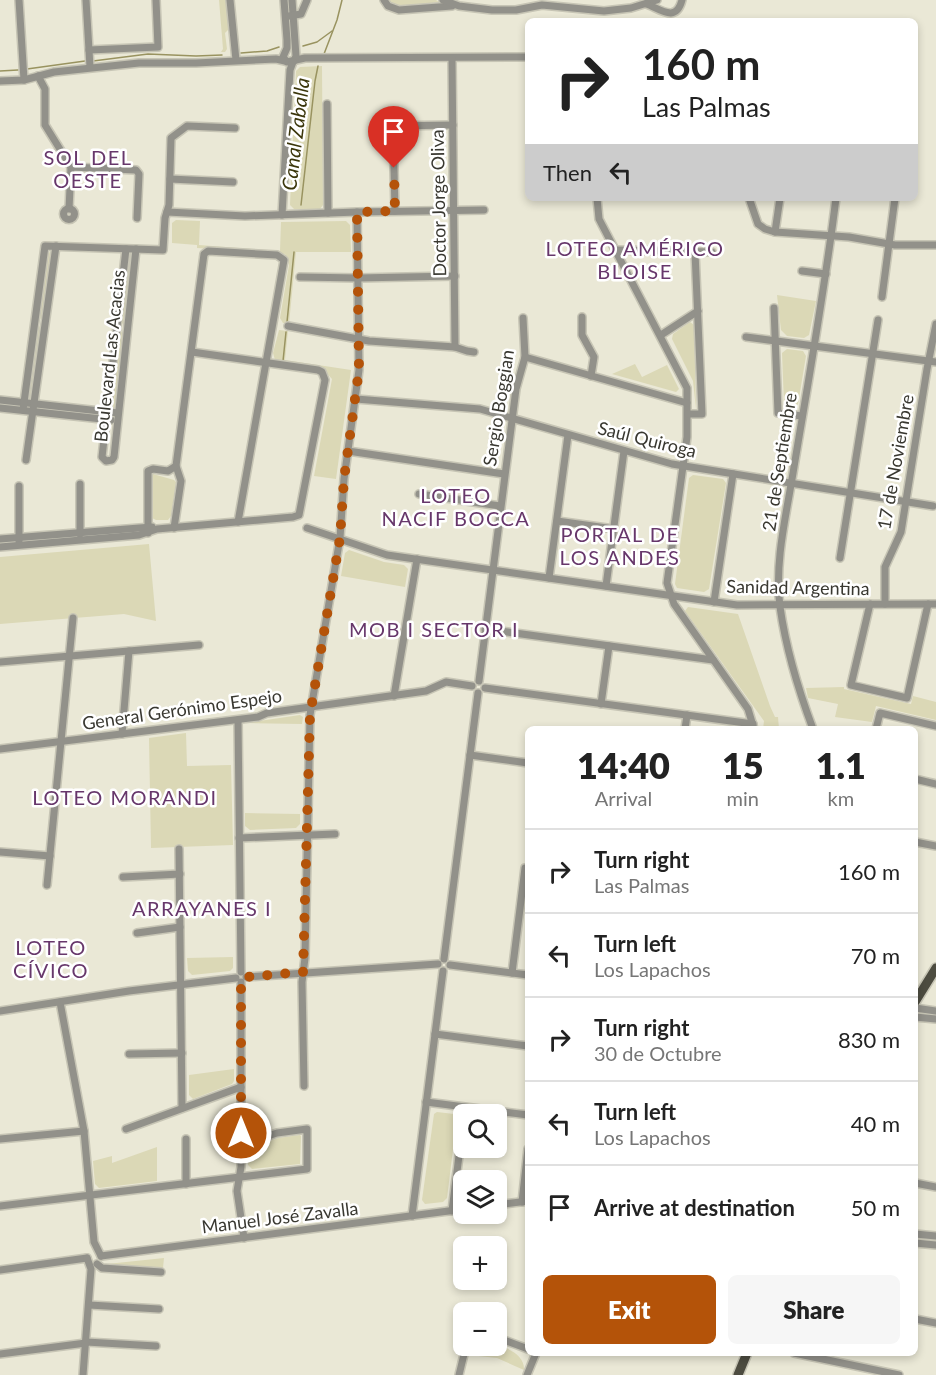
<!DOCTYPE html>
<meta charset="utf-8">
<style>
:root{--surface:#fff;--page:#f6f6f6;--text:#222;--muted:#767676;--line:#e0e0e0;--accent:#b45309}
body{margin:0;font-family:Lato,sans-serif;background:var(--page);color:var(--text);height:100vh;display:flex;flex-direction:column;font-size:22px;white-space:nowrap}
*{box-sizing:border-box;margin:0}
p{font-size:20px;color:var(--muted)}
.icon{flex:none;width:33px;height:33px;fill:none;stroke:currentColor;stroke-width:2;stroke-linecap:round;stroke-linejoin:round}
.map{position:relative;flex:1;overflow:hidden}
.panel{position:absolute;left:525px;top:726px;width:393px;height:630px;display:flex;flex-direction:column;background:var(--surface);border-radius:9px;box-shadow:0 3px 9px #0003}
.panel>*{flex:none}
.top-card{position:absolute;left:525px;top:18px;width:393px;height:183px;border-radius:9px;box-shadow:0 3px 9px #0003;background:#fff;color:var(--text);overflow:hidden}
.buttons{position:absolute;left:453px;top:1104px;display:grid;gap:12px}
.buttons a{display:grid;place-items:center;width:54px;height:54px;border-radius:9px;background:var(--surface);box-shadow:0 3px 9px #0003;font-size:30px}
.pin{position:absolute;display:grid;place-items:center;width:51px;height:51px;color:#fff;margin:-62px -26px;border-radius:50% 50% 50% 0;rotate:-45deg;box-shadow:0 0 6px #0007}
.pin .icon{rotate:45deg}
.me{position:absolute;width:66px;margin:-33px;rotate:0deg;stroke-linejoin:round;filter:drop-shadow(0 0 4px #0008)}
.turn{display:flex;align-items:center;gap:21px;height:126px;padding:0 18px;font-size:27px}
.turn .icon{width:78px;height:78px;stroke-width:2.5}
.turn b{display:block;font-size:42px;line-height:51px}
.then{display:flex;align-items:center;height:57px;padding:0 18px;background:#0003;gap:12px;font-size:22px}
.eta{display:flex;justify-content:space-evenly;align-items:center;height:102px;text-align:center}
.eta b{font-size:36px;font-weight:800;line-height:42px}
.cta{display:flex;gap:12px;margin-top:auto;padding:12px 18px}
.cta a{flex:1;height:69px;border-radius:9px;background:var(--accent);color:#fff;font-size:24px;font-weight:800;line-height:69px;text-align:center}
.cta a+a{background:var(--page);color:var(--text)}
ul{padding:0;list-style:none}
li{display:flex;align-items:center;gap:18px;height:84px;padding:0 18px;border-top:2px solid var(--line)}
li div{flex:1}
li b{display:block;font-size:22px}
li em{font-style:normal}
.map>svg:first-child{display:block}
.green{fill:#dbd8b6}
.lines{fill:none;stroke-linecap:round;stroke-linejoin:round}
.stream{stroke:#999360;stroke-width:1.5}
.minor-casing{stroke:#c7c5b5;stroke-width:10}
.major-casing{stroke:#c7c5b5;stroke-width:12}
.minor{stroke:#92918a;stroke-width:7}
.major{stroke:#4d4c40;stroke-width:9}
.route{stroke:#b45309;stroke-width:10;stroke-dasharray:0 18}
.labels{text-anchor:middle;stroke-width:5;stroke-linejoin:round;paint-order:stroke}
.street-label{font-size:18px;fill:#393831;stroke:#fff}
.water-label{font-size:20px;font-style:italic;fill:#3b360b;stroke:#fff}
.neighbourhood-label{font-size:20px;letter-spacing:1.5px;fill:#67376b;stroke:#fff}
</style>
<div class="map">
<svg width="936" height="1375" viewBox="0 0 936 1375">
<rect width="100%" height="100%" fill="#eae8d6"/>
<g class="green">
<path d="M219,0H226L229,29L225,33L227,49L225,52H221L223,49Z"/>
<path d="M387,0H436L439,2L399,7Z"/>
<path d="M322,66L323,205L320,209H294L290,205L296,71L300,67Z"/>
<path d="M176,220L200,221L199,245L280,251L281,222L346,221L350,225L351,252H296L289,324L283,323L280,318L289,265L285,254L197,248V245L172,243V223Z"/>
<path d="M50,252L52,253L43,319H41L38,317L47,254Z"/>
<path d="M130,256H132L126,323L123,324L121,322Z"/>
<path d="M777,295L816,301L809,335L804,338L787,336L781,330Z"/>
<path d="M690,322L694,325L696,409L693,381L672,339L673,334Z"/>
<path d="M39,326L42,329L32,397L30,399L27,398L36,328Z"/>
<path d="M279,330L288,331L285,360L351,370L336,479L314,476L332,379L322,368L275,360L273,353Z"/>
<path d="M122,332L125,334L116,406L113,408L111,406L120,333Z"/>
<path d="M787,349L803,351L806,356L798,404L793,409L787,408L784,404L782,353Z"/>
<path d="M635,364L642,377L667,365L679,389L676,392L612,374Z"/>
<path d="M153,474L174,480L176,482L171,516L168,520H156L152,518Z"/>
<path d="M693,475L723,479L726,483L709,589L704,592L677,588L675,584L689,478Z"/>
<path d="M149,544L156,621L124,614L0,624V557Z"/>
<path d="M349,550L384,562L404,565L408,569L405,587L341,576L345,553Z"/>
<path d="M688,607L738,614L770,706L775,717H778L779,729H763L764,721L685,611Z"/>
<path d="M844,687V689L911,704L913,696L936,702V720L876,706L872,722L835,717L838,704L808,698L806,688Z"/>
<path d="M300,715L303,717L302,724L245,723Z"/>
<path d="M186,733L187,766L231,765L233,845L151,848L149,738Z"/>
<path d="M245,813L300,814V824L296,828L250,830L245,826Z"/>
<path d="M233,957V968L230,971L192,975L188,971L187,958Z"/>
<path d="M234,1069V1081L232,1084L193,1099L189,1095V1075Z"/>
<path d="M437,1112L454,1114L457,1117L447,1198L443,1202L425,1204L422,1200L434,1114Z"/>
<path d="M300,1135L301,1136L300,1164L252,1169L248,1165V1153L251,1148L278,1138Z"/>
<path d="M157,1147V1181L99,1188L95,1184L93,1161L112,1156V1163Z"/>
<path d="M164,1258L163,1268L107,1264Z"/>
<path d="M497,1345C509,1348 525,1356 524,1370L497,1358L469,1355C475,1344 487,1346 497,1345Z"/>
</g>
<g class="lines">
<g class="stream">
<path d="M303,46L317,42L332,31"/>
<path d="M241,53L267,51L279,47"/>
<path d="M324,54L337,20L342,0"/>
<path d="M93,61L148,54L196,56L222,55"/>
<path d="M27,69L85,61"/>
<path d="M0,71L18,70"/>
<path d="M301,205L315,81L318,66"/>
<path d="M287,322L294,252"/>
<path d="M283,361L286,332"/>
</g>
<g class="minor-casing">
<g id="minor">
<path d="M19,0L24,80"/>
<path d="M86,0L90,67"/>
<path d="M230,0L236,60"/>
<path d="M284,0L287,40V48L283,57L287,62L305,58L528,57"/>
<path d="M292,0L296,56L294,61"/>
<path d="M384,0L388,6L399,10L452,6"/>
<path d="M443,0L459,6L492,10H516L542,5L604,11L631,8L657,0"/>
<path d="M646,4C659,8 676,24 682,0"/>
<path d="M289,16L301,14L307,0"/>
<path d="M89,50L158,47L156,0"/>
<path d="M452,59L455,347"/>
<path d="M38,76L45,89V125L71,167L69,209"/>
<path d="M0,81L24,80L54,72L139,63H196L276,59L285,61"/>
<path d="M327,104L328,213"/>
<path d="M71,167L136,170L139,174L137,218"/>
<path d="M170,179L233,182"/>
<path d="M597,198L599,219L687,388V437L667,583L674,604L748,709L754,729"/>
<path d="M749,198L758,224L765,229L775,232L849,237L895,245H936"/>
<circle cx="69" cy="214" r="5.5"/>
<path d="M395,211L393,126L453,125"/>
<path d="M167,212L245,216L357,212L484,210"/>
<path d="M282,215L290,70L293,62"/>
<path d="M775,232L780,198"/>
<path d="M126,249L102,457L106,461L112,460L114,457L136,249"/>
<path d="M616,250L712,252"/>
<path d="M802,271L826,274"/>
<path d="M300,277L358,278L455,276"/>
<path d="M882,297L895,198"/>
<path d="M774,308L778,413L802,416"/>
<path d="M582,317V335L594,357L591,376"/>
<path d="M288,326L369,341L455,347L467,351L474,352"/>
<path d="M661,335L698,311"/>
<path d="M746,337L936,362"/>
<path d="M525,357L687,403"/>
<path d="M356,399L480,409L672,464L933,506"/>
<path d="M0,400L118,413"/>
<path d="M0,408L111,420"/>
<path d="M23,410L45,246L163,250L165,218L169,205L171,138L187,126L235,128"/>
<path d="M688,414H702L695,252"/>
<path d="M348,451L504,474"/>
<path d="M26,460L56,246"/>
<path d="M419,494L500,506"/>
<path d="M557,521L614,529"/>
<path d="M174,528L181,481L176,466"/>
<path d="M307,528L387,555L737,605L936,604"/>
<path d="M148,533V471L153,469L168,471L176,466L204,254L208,251L277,255L284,260L238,522"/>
<path d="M80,534V484"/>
<path d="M0,539L152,527"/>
<path d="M19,541V486"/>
<path d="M0,547L139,535L157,529L293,517L299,515L325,380L322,372L318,370L192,352"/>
<path d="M840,558L878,320"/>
<path d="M549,578L568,435"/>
<path d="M606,586L624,451"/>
<path d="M714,602L733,474"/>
<path d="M870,604L851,685L907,698L928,604"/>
<path d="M885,604V567L901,532L927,369L936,324"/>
<path d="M485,629L713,660"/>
<path d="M0,662L199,645"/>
<path d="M479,681L516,389L525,357L523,318"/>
<path d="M485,688L753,724"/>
<path d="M394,696L417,559"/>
<path d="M601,704L609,646"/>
<path d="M238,720L241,972"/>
<path d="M685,729L687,715"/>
<path d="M813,729C798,689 786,649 780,607C774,561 787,512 794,467C809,377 825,288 836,198"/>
<path d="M876,729L880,713L936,726"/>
<path d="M122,734L129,651"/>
<path d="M0,749L258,717L267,713L426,691L446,682L472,686"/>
<path d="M470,755L528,763"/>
<path d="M915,779L936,784"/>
<path d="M239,838L335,834"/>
<path d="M915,842L936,846"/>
<path d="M179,849L182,1108"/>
<path d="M0,852L50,856"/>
<path d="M123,877L180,874"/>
<path d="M47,885L73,618"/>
<path d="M137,933L180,927"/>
<path d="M444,959L478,693"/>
<path d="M450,965L528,975"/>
<path d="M512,973L525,868H528"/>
<path d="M246,977L438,964"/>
<path d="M241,982V1167L237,1191L244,1238"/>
<path d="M60,1002L84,1131L94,1242L101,1256"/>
<path d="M915,1008L936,1011"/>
<path d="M0,1011L129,991L236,978"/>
<path d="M915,1017L936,1019"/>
<path d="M435,1034L528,1046"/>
<path d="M129,1054L182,1053"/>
<path d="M304,1086L302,982L305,958L310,715L340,538L344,479L359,370L357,212"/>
<path d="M426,1102L528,1115"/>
<path d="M126,1129L241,1087"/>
<path d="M0,1139L84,1131"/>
<path d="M186,1139V1184"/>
<path d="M915,1183L936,1187"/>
<path d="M522,1202L528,1149"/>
<path d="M496,1205L528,1201"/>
<path d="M0,1206L307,1169V1129L277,1133L241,1145"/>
<path d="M452,1211L464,1116"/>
<path d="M412,1216L443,971"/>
<path d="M915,1234L936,1236"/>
<path d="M915,1243L936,1245"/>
<path d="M101,1256L464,1209"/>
<path d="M97,1264L102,1268L161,1272"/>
<path d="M0,1270L87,1258"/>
<path d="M89,1305L159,1309"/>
<path d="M915,1319L936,1323"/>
<path d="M496,1337L528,1349"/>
<path d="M86,1342L156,1346"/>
<path d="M794,1353L899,1375"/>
<path d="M0,1354L86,1343"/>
<path d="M83,1375L91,1269L87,1258"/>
<path d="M459,1375L466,1346"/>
<path d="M527,1375L536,1353"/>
</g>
</g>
<g class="major-casing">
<g id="major">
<path d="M915,1002L936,968"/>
<path d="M738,1375L747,1353"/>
</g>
</g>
<use href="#minor" class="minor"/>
<use href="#major" class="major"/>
</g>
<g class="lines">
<path class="route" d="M241,1133V982L245,980L246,977L303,972L310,715L340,538L344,479L359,370L357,212L395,211L394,168"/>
</g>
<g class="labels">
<g class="street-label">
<text transform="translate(439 203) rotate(-91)" y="6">Doctor Jorge Oliva</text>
<text transform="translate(110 356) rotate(-84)" y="6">Boulevard Las Acacias</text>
<text transform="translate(499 408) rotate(-81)" y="6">Sergio Boggian</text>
<text transform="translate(647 440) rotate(14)" y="6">Saúl Quiroga</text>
<text transform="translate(780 462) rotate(-81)" y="6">21 de Septiembre</text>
<text transform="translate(896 462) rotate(-80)" y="6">17 de Noviembre</text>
<text transform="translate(798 588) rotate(1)" y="6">Sanidad Argentina</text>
<text transform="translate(182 710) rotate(-8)" y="6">General Gerónimo Espejo</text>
<text transform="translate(280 1218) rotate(-7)" y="6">Manuel José Zavalla</text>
</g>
<g class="water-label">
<text transform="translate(296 134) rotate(-83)" y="7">Canal Zaballa</text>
</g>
<g class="neighbourhood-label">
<text x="88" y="165">SOL DEL<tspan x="88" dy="23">OESTE</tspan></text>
<text x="635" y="256">LOTEO AMÉRICO<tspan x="635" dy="23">BLOISE</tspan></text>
<text x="456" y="503">LOTEO<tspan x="456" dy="23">NACIF BOCCA</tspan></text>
<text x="620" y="542">PORTAL DE<tspan x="620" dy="23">LOS ANDES</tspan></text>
<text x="434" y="637">MOB I SECTOR I</text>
<text x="125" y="805">LOTEO MORANDI</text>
<text x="202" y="916">ARRAYANES I</text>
<text x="51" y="955">LOTEO<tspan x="51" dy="23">CÍVICO</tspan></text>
</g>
</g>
</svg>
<div class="buttons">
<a><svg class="icon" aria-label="search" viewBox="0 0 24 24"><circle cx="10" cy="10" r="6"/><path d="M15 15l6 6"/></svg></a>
<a><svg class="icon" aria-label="layers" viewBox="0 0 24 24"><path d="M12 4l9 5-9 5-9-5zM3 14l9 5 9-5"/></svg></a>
<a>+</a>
<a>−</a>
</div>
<div class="pin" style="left:394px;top:168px;background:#d93025"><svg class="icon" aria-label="arrive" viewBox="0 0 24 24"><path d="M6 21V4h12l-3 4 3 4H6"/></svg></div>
<svg class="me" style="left:241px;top:1133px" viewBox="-20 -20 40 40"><circle r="17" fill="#b45309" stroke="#fff" stroke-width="3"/><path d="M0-11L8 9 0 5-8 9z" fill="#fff"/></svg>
<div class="top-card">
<div class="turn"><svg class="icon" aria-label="right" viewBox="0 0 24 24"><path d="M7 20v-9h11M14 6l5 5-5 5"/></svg><div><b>160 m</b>Las Palmas</div></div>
<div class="then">Then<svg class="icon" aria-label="left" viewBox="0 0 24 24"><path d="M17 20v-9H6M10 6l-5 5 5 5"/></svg></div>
</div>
<section class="panel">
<div class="eta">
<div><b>14:40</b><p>Arrival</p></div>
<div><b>15</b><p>min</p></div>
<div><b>1.1</b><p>km</p></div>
</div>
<ul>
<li><svg class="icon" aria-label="right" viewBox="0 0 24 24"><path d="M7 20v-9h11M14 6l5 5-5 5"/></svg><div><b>Turn right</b><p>Las Palmas</p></div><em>160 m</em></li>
<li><svg class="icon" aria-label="left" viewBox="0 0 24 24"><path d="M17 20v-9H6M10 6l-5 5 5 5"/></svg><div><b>Turn left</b><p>Los Lapachos</p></div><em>70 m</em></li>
<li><svg class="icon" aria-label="right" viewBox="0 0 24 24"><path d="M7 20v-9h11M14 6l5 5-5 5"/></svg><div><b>Turn right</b><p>30 de Octubre</p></div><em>830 m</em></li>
<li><svg class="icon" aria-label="left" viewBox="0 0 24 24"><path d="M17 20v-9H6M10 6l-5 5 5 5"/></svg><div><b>Turn left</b><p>Los Lapachos</p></div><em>40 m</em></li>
<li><svg class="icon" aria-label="arrive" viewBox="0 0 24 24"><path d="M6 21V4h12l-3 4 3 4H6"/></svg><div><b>Arrive at destination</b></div><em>50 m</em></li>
</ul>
<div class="cta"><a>Exit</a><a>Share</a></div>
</section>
</div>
